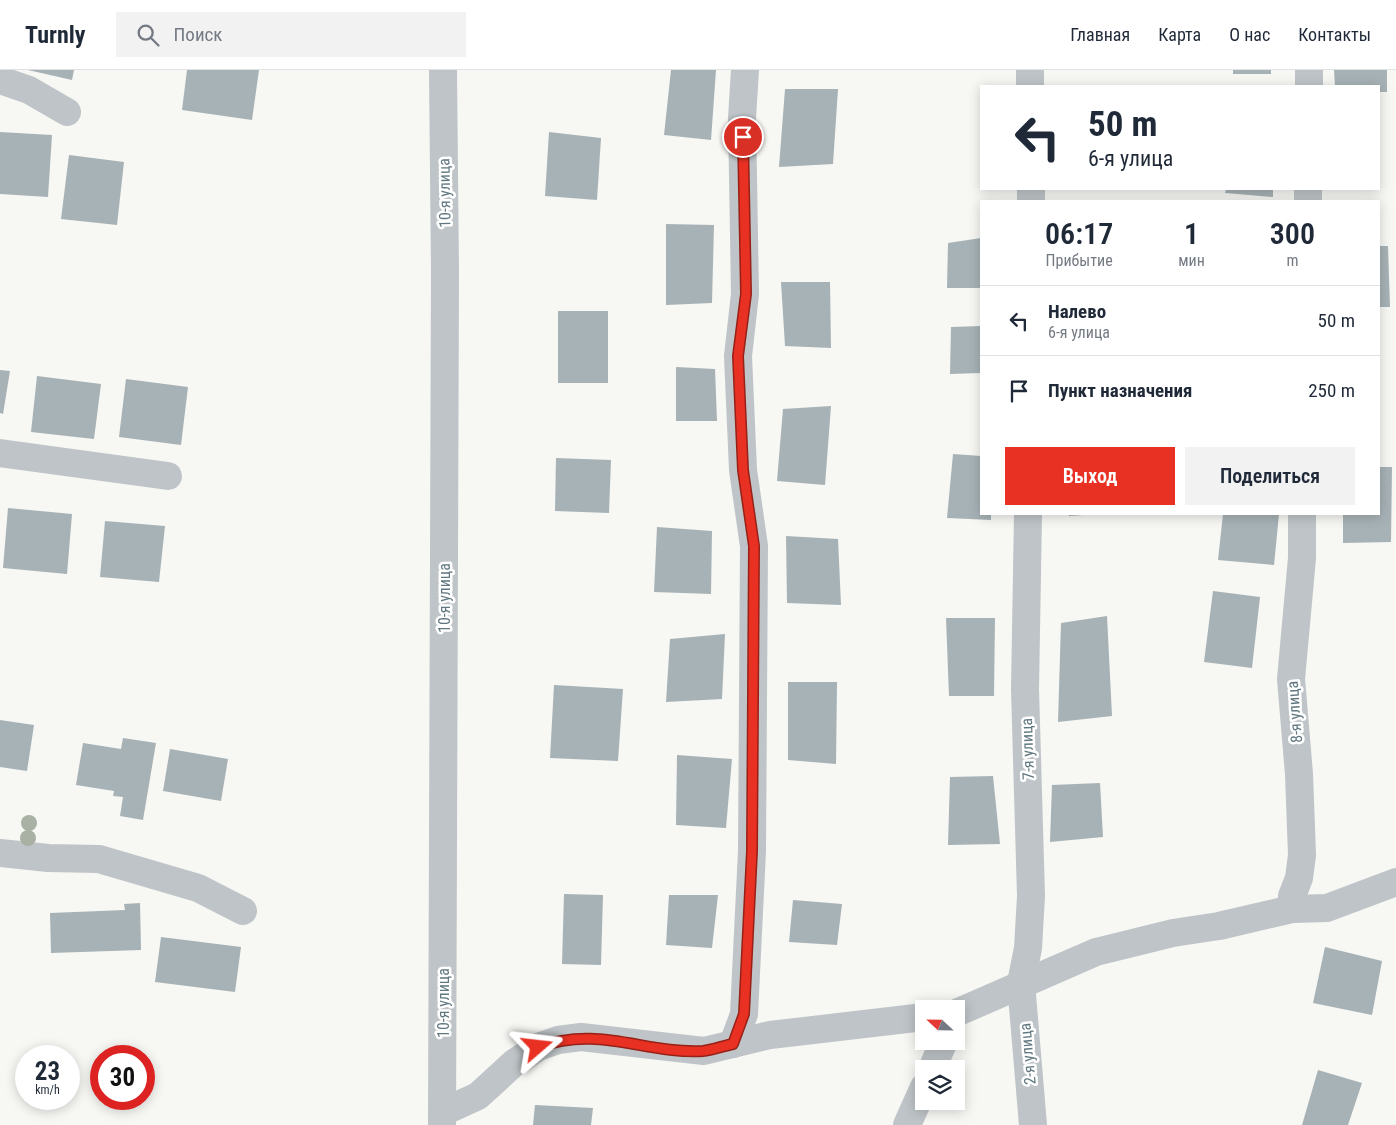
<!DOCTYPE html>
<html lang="ru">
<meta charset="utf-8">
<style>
:root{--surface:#fff;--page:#f2f2f3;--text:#1f2937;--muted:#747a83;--line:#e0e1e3;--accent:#e83123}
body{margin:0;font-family:"Roboto Condensed",sans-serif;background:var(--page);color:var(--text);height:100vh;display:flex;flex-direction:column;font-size:19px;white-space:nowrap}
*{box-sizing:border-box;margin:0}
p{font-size:16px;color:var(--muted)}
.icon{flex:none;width:28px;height:28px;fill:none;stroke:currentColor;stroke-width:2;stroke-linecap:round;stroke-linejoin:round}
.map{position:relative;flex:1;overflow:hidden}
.side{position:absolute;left:980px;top:130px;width:400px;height:315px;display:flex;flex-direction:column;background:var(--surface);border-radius:0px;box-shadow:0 2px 12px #0003}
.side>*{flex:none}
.guide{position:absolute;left:980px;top:15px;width:400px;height:105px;border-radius:0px;box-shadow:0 2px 12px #0003;background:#fff;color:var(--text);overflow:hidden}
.needle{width:32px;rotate:292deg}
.controls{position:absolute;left:915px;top:930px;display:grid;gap:10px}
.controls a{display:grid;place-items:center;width:50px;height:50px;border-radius:0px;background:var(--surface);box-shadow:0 2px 12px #0003;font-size:25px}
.speed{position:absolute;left:15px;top:975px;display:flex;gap:10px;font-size:25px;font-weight:700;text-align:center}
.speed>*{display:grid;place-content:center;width:65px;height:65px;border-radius:50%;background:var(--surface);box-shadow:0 2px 12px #0003;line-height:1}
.speed small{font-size:12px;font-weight:400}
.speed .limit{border:8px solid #d22;background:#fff;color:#111}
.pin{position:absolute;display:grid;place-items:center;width:42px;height:42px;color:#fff;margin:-21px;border:2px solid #fff;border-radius:50%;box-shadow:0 1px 5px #0007}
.me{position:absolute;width:55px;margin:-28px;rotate:73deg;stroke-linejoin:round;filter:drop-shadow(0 0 4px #0008)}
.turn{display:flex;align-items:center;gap:18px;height:105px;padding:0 25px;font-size:22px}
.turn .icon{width:65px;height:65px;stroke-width:2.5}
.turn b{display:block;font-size:35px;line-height:42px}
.eta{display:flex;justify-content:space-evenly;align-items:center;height:85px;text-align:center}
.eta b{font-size:30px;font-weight:600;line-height:35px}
.cta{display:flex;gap:10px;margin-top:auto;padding:10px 25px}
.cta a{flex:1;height:58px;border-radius:0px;background:var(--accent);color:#fff;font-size:20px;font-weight:600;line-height:58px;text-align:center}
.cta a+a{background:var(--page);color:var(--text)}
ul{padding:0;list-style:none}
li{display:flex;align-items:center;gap:15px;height:70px;padding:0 25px;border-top:1px solid var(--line)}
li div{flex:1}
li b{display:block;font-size:19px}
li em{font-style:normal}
header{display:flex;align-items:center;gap:30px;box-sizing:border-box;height:70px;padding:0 25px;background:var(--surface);border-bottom:1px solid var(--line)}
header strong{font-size:24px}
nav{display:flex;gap:28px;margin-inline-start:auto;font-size:18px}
.search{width:350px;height:45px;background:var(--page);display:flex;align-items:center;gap:12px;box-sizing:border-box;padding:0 18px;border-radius:0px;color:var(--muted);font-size:19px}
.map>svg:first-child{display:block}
.building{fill:#a7b2b6}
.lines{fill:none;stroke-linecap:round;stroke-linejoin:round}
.minor{stroke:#bec4c7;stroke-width:28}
.tree{fill:#a8b1a3}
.route-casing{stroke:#972017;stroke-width:12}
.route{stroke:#e83123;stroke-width:9}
.labels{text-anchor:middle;stroke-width:5;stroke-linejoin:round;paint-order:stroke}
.street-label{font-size:16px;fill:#617880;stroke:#fff}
</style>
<header>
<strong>Turnly</strong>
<div class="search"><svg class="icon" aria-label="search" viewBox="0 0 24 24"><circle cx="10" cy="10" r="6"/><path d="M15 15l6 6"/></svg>Поиск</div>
<nav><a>Главная</a><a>Карта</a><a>О нас</a><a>Контакты</a></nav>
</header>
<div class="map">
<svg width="1396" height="1055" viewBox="0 0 1396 1055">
<rect width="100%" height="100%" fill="#f7f7f4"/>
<g class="building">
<path d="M28,0H74L72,10Z"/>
<path d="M187,0H259L252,50L182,40Z"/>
<path d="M671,0H716L711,70L664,65Z"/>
<rect x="1233" y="0" width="38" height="4"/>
<path d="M1334,0H1387V22H1379V16H1335Z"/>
<path d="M785,19H838L833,94L779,97Z"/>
<path d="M0,62L52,65L48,127L0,124Z"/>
<path d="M549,62L601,68L597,130L545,126Z"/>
<path d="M69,85L124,92L117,155L61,149Z"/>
<path d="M1226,119H1273V127L1225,123Z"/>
<path d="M666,154L714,155L712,233L666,235Z"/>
<path d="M981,168V218H947L948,173Z"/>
<path d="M1379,176H1388L1390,237H1379Z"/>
<path d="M781,212H830L831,278L785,276Z"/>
<rect x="558" y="241" width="50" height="72"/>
<path d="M981,256V303L950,304L951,257Z"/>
<path d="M676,297L715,299L717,351H676Z"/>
<path d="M0,300L10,301L3,344L0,343Z"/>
<path d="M37,306L101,314L94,369L31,362Z"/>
<path d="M126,309L188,317L181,375L119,367Z"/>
<path d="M831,336L825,415L777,411L783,339Z"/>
<path d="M953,384L981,386V444H991V450L947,448Z"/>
<path d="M556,388L611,390L609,443L555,441Z"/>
<path d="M1379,397H1392L1391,472L1343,473V444H1379Z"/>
<path d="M8,438L72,444L67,504L3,498Z"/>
<path d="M1069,444H1083V445L1069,446Z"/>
<path d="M1223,444H1279L1274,495L1218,490Z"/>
<path d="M105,451L165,456L159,512L100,507Z"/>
<path d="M657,457L712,461L711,524L654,522Z"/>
<path d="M786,466L838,469L841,535L787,533Z"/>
<path d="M1213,521L1260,527L1252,598L1204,592Z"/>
<path d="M1107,546L1112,646L1058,652L1061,553Z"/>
<path d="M946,548H995L994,626H949Z"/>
<path d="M725,564L722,629L666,632L670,569Z"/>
<path d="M788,612H837L836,694L788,690Z"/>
<path d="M554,615L623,619L618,691L550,688Z"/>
<path d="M0,650L34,655L27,701L0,697Z"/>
<path d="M123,668L156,673L143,750L120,746L123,727L113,726L114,721L76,715L83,673L121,679Z"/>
<path d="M170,679L228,689L221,731L163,721Z"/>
<path d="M677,685L732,689L726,758L676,755Z"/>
<path d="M993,706L1000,774L948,775L950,707Z"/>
<path d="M1100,713L1103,767L1050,772L1052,715Z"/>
<path d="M564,824L603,825L601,895L562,894Z"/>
<path d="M669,825H718L712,878L666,875Z"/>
<path d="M793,830L842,834L837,875L789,872Z"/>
<path d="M140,833L141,880L51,883L50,843L125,840L124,834Z"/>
<path d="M161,867L241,877L235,922L155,912Z"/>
<path d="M1325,877L1382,891L1372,945L1313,933Z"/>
<path d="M1318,1000L1362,1013L1348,1055H1302Z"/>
<path d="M535,1035L593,1038L591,1055H533Z"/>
</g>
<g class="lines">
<g class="minor">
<path d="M1030,0V16"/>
<path d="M0,10L29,20L67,42"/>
<path d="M1309,16V0"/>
<path d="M1031,119V131"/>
<path d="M1308,131V119"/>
<path d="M0,383L168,406"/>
<path d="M1028,444L1025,619L1031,826L1028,878L1021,913L1033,1055"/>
<path d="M0,783L48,788L99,789L198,818L243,841"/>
<path d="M1292,839V826L1299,808L1302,785L1299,704L1291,609L1302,488V444"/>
<path d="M956,943L1096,882L1173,863L1219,856L1292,839L1327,838L1396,812"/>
<path d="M733,974L744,944L752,781L754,476L743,400L738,286L745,224L742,48L745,0"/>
<path d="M932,999L944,971"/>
<path d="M443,1042L478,1026L514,993L538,977L558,970L581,967L704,981L770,965L924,947"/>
<path d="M442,1055L445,202L443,0"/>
<path d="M907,1055L924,1017"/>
</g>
</g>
<g class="tree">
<circle cx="29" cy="753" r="8"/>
<circle cx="28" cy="768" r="8"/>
</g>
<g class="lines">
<g class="route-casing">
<path id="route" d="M538,977C600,955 644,984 703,981C712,980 723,976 733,974L744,944L752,781L754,476L743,400L738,286L746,224L743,67"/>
</g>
<use href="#route" class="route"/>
</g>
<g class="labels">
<g class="street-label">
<text transform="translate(444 123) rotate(-91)" y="6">10-я улица</text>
<text transform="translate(444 528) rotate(-90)" y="6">10-я улица</text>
<text transform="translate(1294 642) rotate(-94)" y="6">8-я улица</text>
<text transform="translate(1027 679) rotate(-92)" y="6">7-я улица</text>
<text transform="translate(443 933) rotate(-90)" y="6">10-я улица</text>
<text transform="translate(1027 984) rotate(-95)" y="6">2-я улица</text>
</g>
</g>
</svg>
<div class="controls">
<a><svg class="needle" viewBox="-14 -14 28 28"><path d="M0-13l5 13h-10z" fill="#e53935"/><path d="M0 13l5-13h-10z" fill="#747a83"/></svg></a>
<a><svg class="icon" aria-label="layers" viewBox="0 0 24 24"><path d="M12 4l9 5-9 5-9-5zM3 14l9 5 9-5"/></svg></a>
</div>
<div class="speed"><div>23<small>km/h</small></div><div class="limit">30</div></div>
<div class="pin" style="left:743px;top:67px;background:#d93025"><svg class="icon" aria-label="arrive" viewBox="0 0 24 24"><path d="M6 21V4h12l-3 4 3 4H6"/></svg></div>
<svg class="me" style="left:538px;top:977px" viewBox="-20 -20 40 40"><path d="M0-17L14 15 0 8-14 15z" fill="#e83123" stroke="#fff" stroke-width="4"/></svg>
<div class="guide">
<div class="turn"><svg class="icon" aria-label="left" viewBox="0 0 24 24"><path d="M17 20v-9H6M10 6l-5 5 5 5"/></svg><div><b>50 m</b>6-я улица</div></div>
</div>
<section class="side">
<div class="eta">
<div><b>06:17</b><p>Прибытие</p></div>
<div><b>1</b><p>мин</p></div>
<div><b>300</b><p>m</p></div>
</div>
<ul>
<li><svg class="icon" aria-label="left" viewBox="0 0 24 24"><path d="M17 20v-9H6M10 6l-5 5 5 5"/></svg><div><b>Налево</b><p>6-я улица</p></div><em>50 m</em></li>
<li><svg class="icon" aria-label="arrive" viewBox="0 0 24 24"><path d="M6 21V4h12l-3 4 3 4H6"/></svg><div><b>Пункт назначения</b></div><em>250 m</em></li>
</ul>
<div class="cta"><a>Выход</a><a>Поделиться</a></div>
</section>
</div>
